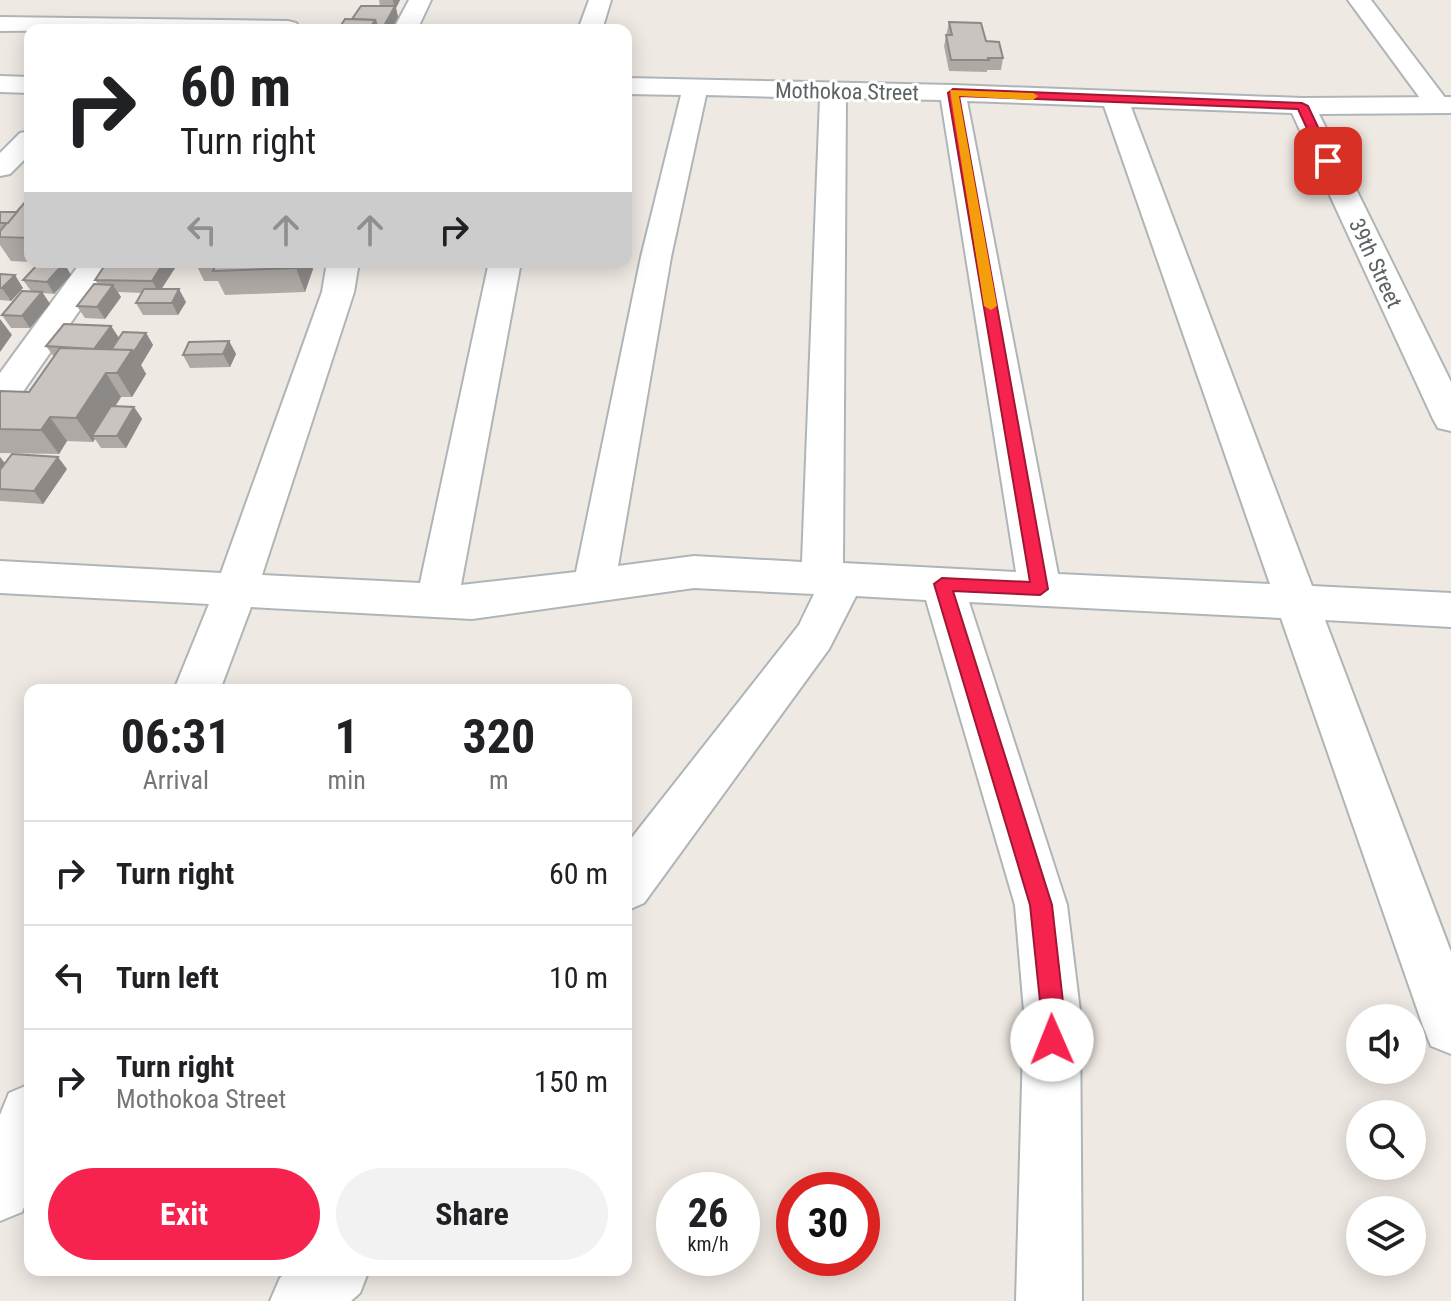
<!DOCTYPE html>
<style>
:root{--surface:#fff;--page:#f2f2f2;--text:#202124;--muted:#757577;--line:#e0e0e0;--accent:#f6234f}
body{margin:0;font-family:"Roboto Condensed",sans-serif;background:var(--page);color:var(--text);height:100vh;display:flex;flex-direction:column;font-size:30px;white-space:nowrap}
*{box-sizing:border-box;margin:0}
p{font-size:26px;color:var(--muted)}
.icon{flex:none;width:44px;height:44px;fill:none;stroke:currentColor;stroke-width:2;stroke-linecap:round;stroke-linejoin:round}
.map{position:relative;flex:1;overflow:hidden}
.sheet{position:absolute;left:24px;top:684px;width:608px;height:592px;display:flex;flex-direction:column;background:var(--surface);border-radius:16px;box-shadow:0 4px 20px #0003}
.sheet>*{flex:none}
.banner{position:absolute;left:24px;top:24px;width:608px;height:244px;border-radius:16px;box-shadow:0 4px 20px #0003;background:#fff;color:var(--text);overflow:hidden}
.buttons{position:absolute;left:1346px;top:1004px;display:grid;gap:16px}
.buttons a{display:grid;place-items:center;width:80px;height:80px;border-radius:50%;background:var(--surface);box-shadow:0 4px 20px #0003;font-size:40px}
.speed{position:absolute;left:656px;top:1172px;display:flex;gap:16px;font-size:40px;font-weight:700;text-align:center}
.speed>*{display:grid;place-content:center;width:104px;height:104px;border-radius:50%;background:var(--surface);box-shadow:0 4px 20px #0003;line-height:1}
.speed small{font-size:20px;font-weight:400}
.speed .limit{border:12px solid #d22;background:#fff;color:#111}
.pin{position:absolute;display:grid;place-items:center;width:68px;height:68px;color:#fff;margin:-34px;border-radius:16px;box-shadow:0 4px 12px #0006}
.me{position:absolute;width:88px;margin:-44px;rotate:359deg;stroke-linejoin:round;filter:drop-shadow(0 0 6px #0008)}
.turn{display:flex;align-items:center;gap:28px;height:168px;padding:0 24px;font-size:36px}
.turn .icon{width:104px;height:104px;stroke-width:2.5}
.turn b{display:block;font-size:56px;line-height:68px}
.lanes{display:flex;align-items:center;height:76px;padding:0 24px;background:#0003;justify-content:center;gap:40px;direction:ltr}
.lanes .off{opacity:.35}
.eta{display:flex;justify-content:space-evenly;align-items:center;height:136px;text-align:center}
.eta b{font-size:48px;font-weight:700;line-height:56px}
.button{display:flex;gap:16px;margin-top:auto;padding:16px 24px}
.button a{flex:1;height:92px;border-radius:48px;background:var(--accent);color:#fff;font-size:32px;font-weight:700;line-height:92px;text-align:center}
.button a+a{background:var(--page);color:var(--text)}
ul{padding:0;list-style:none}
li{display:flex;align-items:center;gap:24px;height:104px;padding:0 24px;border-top:2px solid var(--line)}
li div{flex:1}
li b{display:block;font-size:30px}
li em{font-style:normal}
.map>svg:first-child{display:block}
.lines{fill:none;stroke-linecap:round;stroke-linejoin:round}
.pedestrian-casing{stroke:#afb5b7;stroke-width:4}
.minor-casing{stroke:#afb5b7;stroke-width:4}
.pedestrian{fill:#fff;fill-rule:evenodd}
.minor{fill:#fff;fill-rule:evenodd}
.wall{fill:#aea9a5}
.shaded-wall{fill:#8d8986}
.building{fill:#cac4c0;stroke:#8d8986;stroke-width:2}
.route{fill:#f6234f;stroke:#a01733;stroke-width:2}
.slow{fill:#f59e0b}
.labels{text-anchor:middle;stroke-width:6;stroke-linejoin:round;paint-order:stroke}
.far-street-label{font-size:22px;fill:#5b6365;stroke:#fff}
</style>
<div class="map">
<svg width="1451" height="1301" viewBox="0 0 1451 1301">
<rect width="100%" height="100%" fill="#efe9e3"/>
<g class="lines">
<g class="pedestrian-casing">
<path id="pedestrian" d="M1348,0H1371L1446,99L1450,104L1446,109H1428Z"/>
</g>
<g class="minor-casing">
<g id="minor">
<path d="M409,0H431L417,30H393Z"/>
<path d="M589,0H611L602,30H578Z"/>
<path d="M0,17L288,21L296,23L300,28L0,31Z"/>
<path d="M0,76L30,77V93L0,92Z"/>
<path d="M626,78L953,85L1302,98L1451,97V113L1319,114L1451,382V431L1438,428L1433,419L1292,113L1131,107L1312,586L1451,593V627L1325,620L1451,952V1054L1431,1046L1423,1026L1281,618L969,602L1067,905L1080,1011L1082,1301H1016L1024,1011L1015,905L926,600L856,596L829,649L644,903L626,911V845L799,625L814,594L694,588L472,619L251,607L220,690H174L209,604L0,593V561L221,573L322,292L327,262H359L354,292L262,575L420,583L489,262H521L461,585L576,572L641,257L681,95L626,94ZM706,95L820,98L802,562L694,556L618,566L671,257ZM846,98L941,100L1016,572L843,563ZM967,101L1104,106L1270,584L1058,574Z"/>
<path d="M30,131V154L10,174L0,176V153L20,133Z"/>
<path d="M81,262H113L13,406L0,410V373Z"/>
<path d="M30,1084V1192L22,1212L0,1221V1115L9,1093Z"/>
<path d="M289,1270H369L360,1293L351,1301H270L280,1278Z"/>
</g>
</g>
<use href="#pedestrian" class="pedestrian"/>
<use href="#minor" class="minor"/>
</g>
<g class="wall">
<path d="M379,0H400L396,8L398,17L391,30H338L352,19L380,6Z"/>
<path d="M949,22L986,41L1003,58L1001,70H987V72L949,71L944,46Z"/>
<path d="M30,201V262L11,261L0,245V213L17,212Z"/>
<path d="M40,262H75H48L64,263L71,275L54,294L43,293L50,304L30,328H11L2,315L31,291L23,280Z"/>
<path d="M107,262H172L175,268L161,289L186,302L178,315H143L136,303L142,293L118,292L121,297L105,319L85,318L77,306L98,284L95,280Z"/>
<path d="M195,262H310L313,269L305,292L225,295L218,281H204Z"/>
<path d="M0,274L23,288L11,301L0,300Z"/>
<path d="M111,326L119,338L146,333L153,345L141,365L146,374L132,397H121L115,406L134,407L142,419L126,448H101L95,439L93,442L67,441L59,454L0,453V391L29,392L54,357L46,346Z"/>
<path d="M229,341L236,354L230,367L190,368L183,355Z"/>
<path d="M0,457L5,463L67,469L43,504L0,501Z"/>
</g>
<g class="shaded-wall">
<path d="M393,0H400L396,8L398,17L391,30H385L384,26L394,8Z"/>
<path d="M375,20L378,30H369Z"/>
<path d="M164,262H172L175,268L159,293L152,281Z"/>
<path d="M298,262H310L313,269L305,292L296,268Z"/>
<path d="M64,263L71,275L54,294L47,282Z"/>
<path d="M15,275L23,288L11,301L2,288Z"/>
<path d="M113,285L121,297L105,319L97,307Z"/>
<path d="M179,289L186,302L178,315L172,303Z"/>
<path d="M42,292L50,304L30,328L22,316Z"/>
<path d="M0,319L12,335L0,352Z"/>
<path d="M111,326L119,338L102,361L94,349Z"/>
<path d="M146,333L153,345L141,365L146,374L132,397L117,373L132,350Z"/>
<path d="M229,341L236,354L230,367L223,354Z"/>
<path d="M106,373L121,397L97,436H92L95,439L93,442L76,418Z"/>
<path d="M134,407L142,419L126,448L117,436Z"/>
<path d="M50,417L67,441L59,454L41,430Z"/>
<path d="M0,457L9,469L0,481Z"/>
<path d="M58,457L67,469L43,504L34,491Z"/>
</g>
<g class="building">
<path d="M361,6H395L384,26H377L375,20L352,19Z"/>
<path d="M345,19L375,20L369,30H338Z"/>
<path d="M949,22L981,23L986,41L999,42L1003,58H988L989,60H951L946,35H952Z"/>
<path d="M26,201H30V238L0,237V231Z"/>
<path d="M0,212H17L8,223H0Z"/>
<path d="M40,262L64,263L47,282L23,280Z"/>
<path d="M107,262H164L152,281L95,280Z"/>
<path d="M217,262H298L296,268L213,271Z"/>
<path d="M0,274L15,275L2,288H0Z"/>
<path d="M94,284L113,285L97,307L77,306Z"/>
<path d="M144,289H179L172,303H136Z"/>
<path d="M22,291L42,292L22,316L2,315Z"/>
<path d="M64,324L111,326L94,349L46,346Z"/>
<path d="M123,332L146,333L133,353L132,350H111Z"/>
<path d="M229,341L223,354L183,355L189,342Z"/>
<path d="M60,348L132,350L117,373H106L76,418L50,417L41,430L0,429V391L29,392Z"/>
<path d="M111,406L134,407L117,436H92Z"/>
<path d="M12,454L58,457L34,491L0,489V470Z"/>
</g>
<path class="route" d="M953,89L1302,103L1308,106L1334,161L1328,164L1322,161L1298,109L959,96L1048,589L1040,595L953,591L1052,905L1064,1011V1040L1060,1048L1052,1052L1044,1048L1040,1040L1041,1011L1030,905L934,584L942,578L1030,582L948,93Z"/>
<path class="slow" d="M950,90L1033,93L1038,96L1033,100L959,96L997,306L991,310L984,306Z"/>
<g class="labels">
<g class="far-street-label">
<text transform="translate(847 91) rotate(1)" y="8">Mothokoa Street</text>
<text transform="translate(1376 263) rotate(65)" y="8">39th Street</text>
</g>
</g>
</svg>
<div class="buttons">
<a><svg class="icon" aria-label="sound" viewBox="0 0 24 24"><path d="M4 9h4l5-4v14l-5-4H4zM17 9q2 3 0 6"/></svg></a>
<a><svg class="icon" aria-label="search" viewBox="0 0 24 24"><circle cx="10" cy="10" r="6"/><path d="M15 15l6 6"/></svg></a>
<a><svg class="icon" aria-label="layers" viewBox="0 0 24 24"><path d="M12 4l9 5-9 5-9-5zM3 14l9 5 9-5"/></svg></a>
</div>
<div class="speed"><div>26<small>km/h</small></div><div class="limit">30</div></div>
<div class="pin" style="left:1328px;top:161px;background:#d93025"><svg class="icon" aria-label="arrive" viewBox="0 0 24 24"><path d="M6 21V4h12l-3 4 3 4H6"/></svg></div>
<svg class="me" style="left:1052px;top:1040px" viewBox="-20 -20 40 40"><circle r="19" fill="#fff"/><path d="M0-13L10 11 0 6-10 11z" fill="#f6234f"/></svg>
<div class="banner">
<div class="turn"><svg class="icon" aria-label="right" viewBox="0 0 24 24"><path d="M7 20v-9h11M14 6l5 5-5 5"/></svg><div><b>60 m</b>Turn right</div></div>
<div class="lanes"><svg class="icon off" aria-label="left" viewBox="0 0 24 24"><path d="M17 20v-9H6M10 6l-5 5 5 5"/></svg><svg class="icon off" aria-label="ahead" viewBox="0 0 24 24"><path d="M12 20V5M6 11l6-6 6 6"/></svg><svg class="icon off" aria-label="ahead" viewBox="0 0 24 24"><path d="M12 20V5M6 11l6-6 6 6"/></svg><svg class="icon" aria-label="right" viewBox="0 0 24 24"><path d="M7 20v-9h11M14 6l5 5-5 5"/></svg></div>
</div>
<section class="sheet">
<div class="eta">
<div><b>06:31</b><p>Arrival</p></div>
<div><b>1</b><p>min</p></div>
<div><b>320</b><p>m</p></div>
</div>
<ul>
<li><svg class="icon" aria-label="right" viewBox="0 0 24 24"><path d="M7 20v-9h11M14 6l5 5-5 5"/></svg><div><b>Turn right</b></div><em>60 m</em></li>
<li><svg class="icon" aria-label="left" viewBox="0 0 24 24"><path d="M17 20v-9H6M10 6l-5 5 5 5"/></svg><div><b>Turn left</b></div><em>10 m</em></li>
<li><svg class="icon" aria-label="right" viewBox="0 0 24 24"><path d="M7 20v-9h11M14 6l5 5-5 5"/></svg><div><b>Turn right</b><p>Mothokoa Street</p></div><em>150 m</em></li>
</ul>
<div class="button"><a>Exit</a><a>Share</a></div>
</section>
</div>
